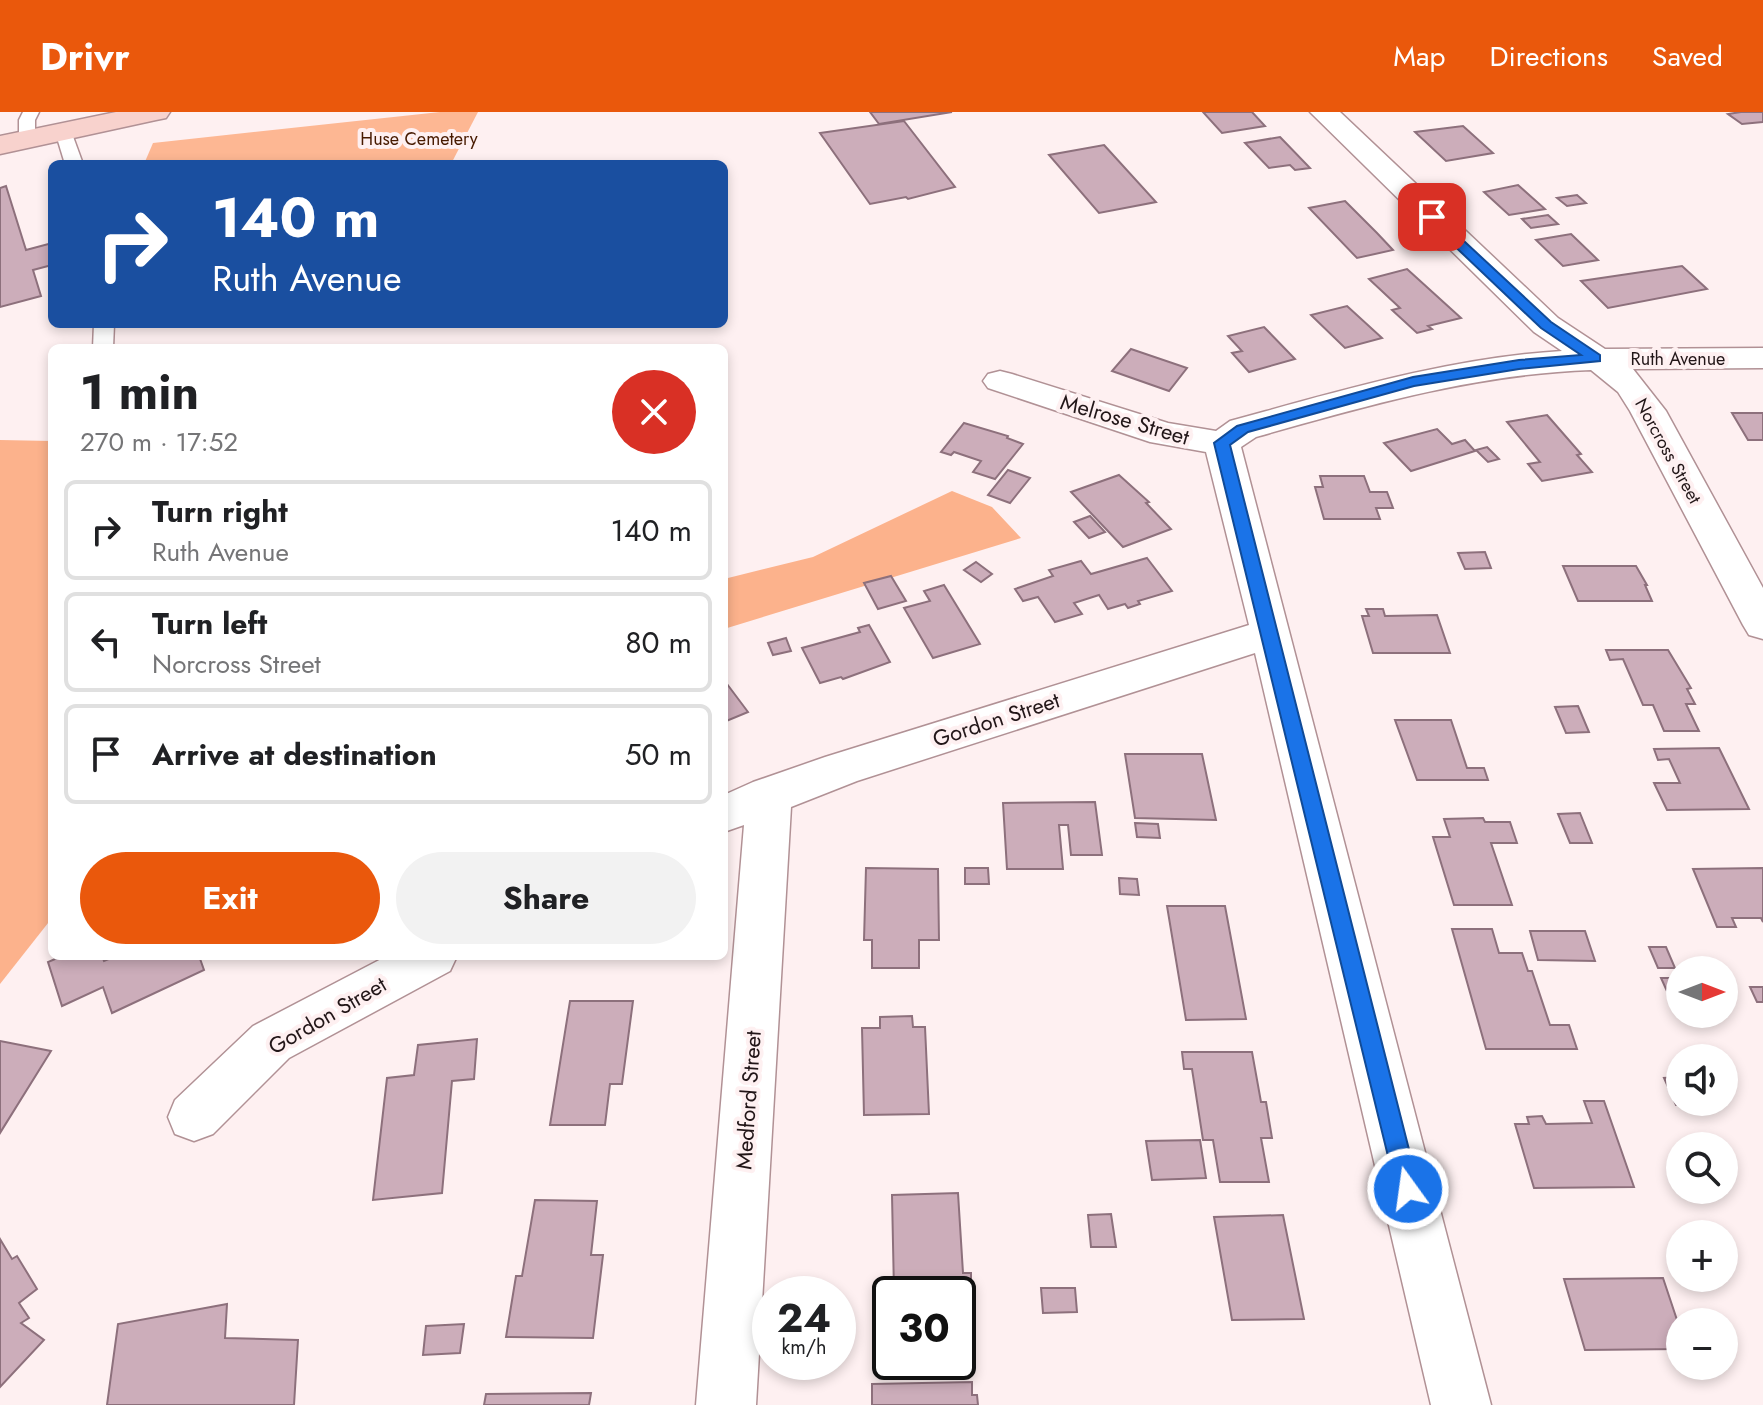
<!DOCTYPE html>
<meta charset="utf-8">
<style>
:root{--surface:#fff;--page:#f2f2f2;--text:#202124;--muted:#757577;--line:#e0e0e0;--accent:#ea580c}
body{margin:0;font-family:Jost,sans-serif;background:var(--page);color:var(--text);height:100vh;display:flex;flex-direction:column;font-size:30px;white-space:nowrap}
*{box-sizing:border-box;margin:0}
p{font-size:26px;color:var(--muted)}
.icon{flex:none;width:44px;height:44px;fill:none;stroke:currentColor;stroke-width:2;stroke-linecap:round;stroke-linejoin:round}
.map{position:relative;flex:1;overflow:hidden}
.side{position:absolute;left:48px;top:232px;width:680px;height:616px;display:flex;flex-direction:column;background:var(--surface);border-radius:12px;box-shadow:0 4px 12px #0003}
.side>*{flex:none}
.top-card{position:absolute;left:48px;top:48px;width:680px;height:168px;border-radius:12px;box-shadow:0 4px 12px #0003;background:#1a4fa0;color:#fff;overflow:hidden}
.needle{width:52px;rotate:90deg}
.buttons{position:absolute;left:1666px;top:844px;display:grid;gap:16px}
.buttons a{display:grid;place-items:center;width:72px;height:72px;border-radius:50%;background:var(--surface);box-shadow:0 4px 12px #0003;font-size:40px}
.speed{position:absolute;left:752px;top:1164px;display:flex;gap:16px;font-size:40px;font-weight:700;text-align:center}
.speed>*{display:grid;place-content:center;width:104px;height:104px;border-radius:50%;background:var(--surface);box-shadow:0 4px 12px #0003;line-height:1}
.speed small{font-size:20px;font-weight:400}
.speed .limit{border:4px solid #111;border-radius:12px;background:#fff;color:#111}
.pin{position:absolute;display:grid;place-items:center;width:68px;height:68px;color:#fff;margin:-34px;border-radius:16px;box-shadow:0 4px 12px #0006}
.me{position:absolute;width:88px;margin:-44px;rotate:346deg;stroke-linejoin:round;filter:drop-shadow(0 0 6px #0008)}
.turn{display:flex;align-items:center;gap:28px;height:168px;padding:0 32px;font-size:36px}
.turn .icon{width:104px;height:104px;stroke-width:2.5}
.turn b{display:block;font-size:56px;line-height:68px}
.round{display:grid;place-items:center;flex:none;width:84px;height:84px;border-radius:42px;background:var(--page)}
.headline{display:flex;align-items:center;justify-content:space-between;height:136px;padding:0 32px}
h1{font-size:48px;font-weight:700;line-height:60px}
.primary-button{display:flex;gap:16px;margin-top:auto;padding:16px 32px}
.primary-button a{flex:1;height:92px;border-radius:48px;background:var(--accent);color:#fff;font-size:32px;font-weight:700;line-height:92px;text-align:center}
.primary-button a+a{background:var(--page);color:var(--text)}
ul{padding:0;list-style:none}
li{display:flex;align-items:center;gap:24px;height:100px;margin:0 16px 12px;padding:0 16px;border:4px solid var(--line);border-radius:12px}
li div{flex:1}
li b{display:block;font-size:30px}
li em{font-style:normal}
header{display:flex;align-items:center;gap:48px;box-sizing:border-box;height:112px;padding:0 40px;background:var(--accent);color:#fff}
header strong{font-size:38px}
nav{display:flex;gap:44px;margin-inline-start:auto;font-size:28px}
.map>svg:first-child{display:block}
.green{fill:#fdb793}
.forest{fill:#fcb28c}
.building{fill:#ccadba;stroke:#8d707c;stroke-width:2}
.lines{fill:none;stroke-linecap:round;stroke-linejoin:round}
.service-casing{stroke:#b19195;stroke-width:3}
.minor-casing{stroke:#b19195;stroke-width:3}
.secondary-casing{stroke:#b19195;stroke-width:3}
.service{fill:#fff;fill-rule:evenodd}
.minor{fill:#fff;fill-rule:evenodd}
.secondary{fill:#f8d2cd;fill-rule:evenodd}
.route{fill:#1a73e8;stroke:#114b97;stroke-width:2}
.labels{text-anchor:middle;stroke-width:8;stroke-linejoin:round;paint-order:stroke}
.far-park-label{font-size:18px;fill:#471a00;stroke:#fef0f1}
.far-street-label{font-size:18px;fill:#221618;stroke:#fef0f1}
.street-label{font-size:22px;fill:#221618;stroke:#fef0f1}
</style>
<header>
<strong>Drivr</strong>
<nav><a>Map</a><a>Directions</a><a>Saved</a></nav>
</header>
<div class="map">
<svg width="1763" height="1293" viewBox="0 0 1763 1293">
<rect width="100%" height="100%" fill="#fef0f1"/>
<path class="green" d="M440,0H478L451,52H144L153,31Z"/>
<g class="forest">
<path d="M0,328L52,329V806L0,872Z"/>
<path d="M952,379L992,395L1021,426L724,517V467L813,445Z"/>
</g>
<g class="building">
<path d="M870,0H952L879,12Z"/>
<path d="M1203,0H1252L1265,14L1222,21Z"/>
<path d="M1741,0H1763V10L1742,12L1728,2Z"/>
<path d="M904,9L955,75L908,87L906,85L870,92L820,21Z"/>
<path d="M1463,14L1493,41L1446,49L1415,20Z"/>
<path d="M1280,25L1310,56L1295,58L1290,53L1269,56L1245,31Z"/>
<path d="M1104,33L1156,90L1099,101L1049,43Z"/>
<path d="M1518,73L1545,97L1509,103L1484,80Z"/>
<path d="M6,74L26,138L52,131V153L33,158L41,184L0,195V76Z"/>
<path d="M1577,83L1586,91L1567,94L1557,86Z"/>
<path d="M1345,89L1377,121L1393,138L1357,146L1309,96Z"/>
<path d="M1548,103L1558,112L1531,116L1522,107Z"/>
<path d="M1571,122L1598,148L1563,154L1536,128Z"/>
<path d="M1682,154L1707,177L1608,196L1581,169Z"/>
<path d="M1407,157L1461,206L1428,214L1432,217L1417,221L1392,198L1400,196L1369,167Z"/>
<path d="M1347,194L1382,226L1345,236L1311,203Z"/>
<path d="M1264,215L1295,247L1249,260L1232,241L1242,239L1228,224Z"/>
<path d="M1131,237L1187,256L1169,279L1112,259Z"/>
<path d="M1732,301H1763V328H1748Z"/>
<path d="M1547,303L1581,342L1577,343L1592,360L1542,369L1528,352L1540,350L1507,310Z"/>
<path d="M964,311L1008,324L1007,326L1023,332L995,367L973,360L981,349L954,340L951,343L941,340Z"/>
<path d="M1437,317L1452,332L1465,328L1475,339L1411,359L1384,331Z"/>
<path d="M1487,335L1499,347L1488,350L1476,338Z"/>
<path d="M1008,358L1030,366L1010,391L988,383Z"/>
<path d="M1119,363L1149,390L1146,391L1171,417L1123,435L1071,380Z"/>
<path d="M1320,364H1364L1370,380H1387L1393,396H1376L1380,407H1324L1315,375H1323Z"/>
<path d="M1090,404L1105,420L1089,426L1074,410Z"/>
<path d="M1485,440L1491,456L1465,457L1458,441Z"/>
<path d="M1147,446L1172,479L1138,489L1140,492L1128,496L1125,492L1108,497L1099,483L1074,491L1082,502L1055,510L1038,485L1023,489L1015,477L1053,464L1049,458L1081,449L1091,462Z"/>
<path d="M976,450L992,462L981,470L964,458Z"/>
<path d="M1563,454H1636L1647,473H1645L1652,489H1578Z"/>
<path d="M891,464L906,489L878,497L864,471Z"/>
<path d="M944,473L980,532L933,546L904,496L930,489L924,479Z"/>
<path d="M1366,497H1383L1385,504L1437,503L1450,541H1373L1362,504H1369Z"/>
<path d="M869,513L890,550L843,567L841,565L820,571L802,536L860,520L858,516Z"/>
<path d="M786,526L791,539L773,543L768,531Z"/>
<path d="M1606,538H1668L1691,576L1687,577L1695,592H1686L1699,619H1664L1653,593H1643L1623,547L1610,548Z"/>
<path d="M724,568L748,600L724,610Z"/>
<path d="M1578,594L1589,620L1566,621L1555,595Z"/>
<path d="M1395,608H1451L1467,656H1484L1488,668H1417Z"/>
<path d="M1719,636L1749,697L1667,698L1654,671H1680L1669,647L1658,648L1654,637Z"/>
<path d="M1125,642H1202L1216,708L1135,706Z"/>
<path d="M1095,690L1102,743H1071L1068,713H1059L1063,757H1007L1003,691Z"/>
<path d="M1580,701L1592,731H1570L1558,702Z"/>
<path d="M1483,706L1485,710H1510L1517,731H1491L1512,793H1454L1433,725H1450L1444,707Z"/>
<path d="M1135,711L1158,712L1160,726L1137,725Z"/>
<path d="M866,756L938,757L939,828H919V856H872V828H864Z"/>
<path d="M965,756H988L989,772H965Z"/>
<path d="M1763,756V810L1761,806H1732L1736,815H1717L1693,757Z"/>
<path d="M1119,766L1137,767L1139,783L1120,782Z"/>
<path d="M1167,794H1225L1246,907L1186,908Z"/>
<path d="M1452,817H1492L1499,841H1522L1528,859H1532L1550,913H1569L1577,937H1486Z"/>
<path d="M1530,819H1585L1595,849L1538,848Z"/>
<path d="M1649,835H1666L1675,856H1658Z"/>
<path d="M62,844H102L104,849L116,844H199L204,858L112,901L103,875L62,894L48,850Z"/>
<path d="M1661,866H1679L1680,888H1671Z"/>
<path d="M1750,875H1763V890H1757Z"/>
<path d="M570,889H633L622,972H610L605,1013H550Z"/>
<path d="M912,904L913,915H925L929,1002L864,1003L862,916H880V905Z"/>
<path d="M477,927L474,967L452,969L442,1081L373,1088L387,966L414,963L418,933Z"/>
<path d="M0,929L51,939L0,1021Z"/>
<path d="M1182,940H1252L1261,990H1266L1272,1026H1261L1269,1070H1220L1213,1028H1203L1192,957H1184Z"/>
<path d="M1680,965V990H1696L1697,993H1676L1664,966Z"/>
<path d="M1584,989H1604L1634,1075L1534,1076L1515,1012H1529L1527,1005L1542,1004L1546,1012L1592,1011Z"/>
<path d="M1200,1028L1206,1066L1152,1068L1146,1029Z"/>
<path d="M958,1081L963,1161H971V1179L894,1180L892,1083Z"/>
<path d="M535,1088L597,1089L591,1143H603L593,1226L506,1225L516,1164H522Z"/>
<path d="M1111,1102L1116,1135H1091L1088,1103Z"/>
<path d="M1283,1103L1304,1207L1232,1208L1214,1105Z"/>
<path d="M0,1127L12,1147L17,1144L37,1177L19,1191L29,1206L21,1211L44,1228L0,1275Z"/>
<path d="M1663,1166L1680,1217V1237L1585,1238L1564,1167Z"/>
<path d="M1041,1176H1075L1077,1200L1043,1201Z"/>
<path d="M227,1192L225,1226L298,1228L294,1293H107L118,1212Z"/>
<path d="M464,1212L460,1241L423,1243L426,1214Z"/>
<path d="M972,1270V1283H977L978,1293H872V1272Z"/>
<path d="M591,1281L589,1293H484L486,1282Z"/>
</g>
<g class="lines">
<g class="service-casing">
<g id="service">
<path d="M23,0H39L35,8V26L27,31L19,26V8Z"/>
<path d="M63,14L71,19L83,52H65L55,19Z"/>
<path d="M94,212H114L113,236H93Z"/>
</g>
</g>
<g class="minor-casing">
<g id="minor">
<path d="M1310,0H1340L1558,206L1605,237L1763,236V256L1633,257L1666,299L1763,476V527L1749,523L1743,513L1630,299L1618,280L1591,258C1475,262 1366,294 1256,325L1241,335L1491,1293H1431L1255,541L857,669L791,695L756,1293H696L744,713L724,720V683L753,670L825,645L1249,513L1206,340L1150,330L988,276L983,269L988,262L1000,259L1012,262L1168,311L1216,319L1230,309C1340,279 1449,246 1562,239L1534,220Z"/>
<path d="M387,844H457L450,859L289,946L213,1022L194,1029L175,1022L168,1005L175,988L253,914Z"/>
</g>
</g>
<g class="secondary-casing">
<path id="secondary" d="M116,0H170L166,6L156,8L0,42V24Z"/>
</g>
<use href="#service" class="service"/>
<use href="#minor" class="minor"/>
<use href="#secondary" class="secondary"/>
</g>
<path class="route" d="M1427,103H1436L1551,210L1600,243V249L1519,257L1414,274L1248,320L1230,333L1419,1077L1416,1084L1408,1088L1400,1084L1396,1077L1214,331L1237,314L1413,265L1519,248L1581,243L1541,216L1427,108Z"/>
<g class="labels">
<g class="far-park-label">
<text x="419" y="33">Huse Cemetery</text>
</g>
<g class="far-street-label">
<text x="1678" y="253">Ruth Avenue</text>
<text transform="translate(1668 339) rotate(61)" y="6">Norcross Street</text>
</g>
<g class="street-label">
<text transform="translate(1125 307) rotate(16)" y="8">Melrose Street</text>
<text transform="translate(996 607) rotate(-18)" y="8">Gordon Street</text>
<text transform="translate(327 903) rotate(-30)" y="8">Gordon Street</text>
<text transform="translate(748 988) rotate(-86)" y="8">Medford Street</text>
</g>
</g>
</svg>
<div class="buttons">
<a><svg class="needle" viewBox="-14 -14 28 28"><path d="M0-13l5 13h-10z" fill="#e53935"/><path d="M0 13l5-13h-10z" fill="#757577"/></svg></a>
<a><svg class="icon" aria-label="sound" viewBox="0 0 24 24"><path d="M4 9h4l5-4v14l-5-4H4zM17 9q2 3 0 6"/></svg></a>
<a><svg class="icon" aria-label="search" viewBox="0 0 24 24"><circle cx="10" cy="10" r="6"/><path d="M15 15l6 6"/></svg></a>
<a>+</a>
<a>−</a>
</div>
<div class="speed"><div>24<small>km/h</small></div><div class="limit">30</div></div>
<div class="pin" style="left:1432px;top:105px;background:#d93025"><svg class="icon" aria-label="arrive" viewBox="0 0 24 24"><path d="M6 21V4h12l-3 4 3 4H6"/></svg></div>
<svg class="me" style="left:1408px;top:1077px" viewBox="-20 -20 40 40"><circle r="17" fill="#1a73e8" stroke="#fff" stroke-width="3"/><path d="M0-11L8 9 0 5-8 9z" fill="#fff"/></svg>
<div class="top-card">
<div class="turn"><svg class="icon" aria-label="right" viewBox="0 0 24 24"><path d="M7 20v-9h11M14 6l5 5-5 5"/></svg><div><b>140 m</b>Ruth Avenue</div></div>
</div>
<section class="side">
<div class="headline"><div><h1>1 min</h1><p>270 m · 17:52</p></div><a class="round" style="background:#d93025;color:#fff"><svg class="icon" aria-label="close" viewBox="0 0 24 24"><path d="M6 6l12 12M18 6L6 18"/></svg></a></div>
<ul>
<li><svg class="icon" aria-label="right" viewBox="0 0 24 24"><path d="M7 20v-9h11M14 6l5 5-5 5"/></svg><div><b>Turn right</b><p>Ruth Avenue</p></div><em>140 m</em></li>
<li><svg class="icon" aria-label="left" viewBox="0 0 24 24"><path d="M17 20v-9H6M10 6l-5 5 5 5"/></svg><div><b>Turn left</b><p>Norcross Street</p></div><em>80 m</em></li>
<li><svg class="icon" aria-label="arrive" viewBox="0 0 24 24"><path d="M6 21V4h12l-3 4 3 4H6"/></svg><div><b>Arrive at destination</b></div><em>50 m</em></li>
</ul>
<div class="primary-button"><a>Exit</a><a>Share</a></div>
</section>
</div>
